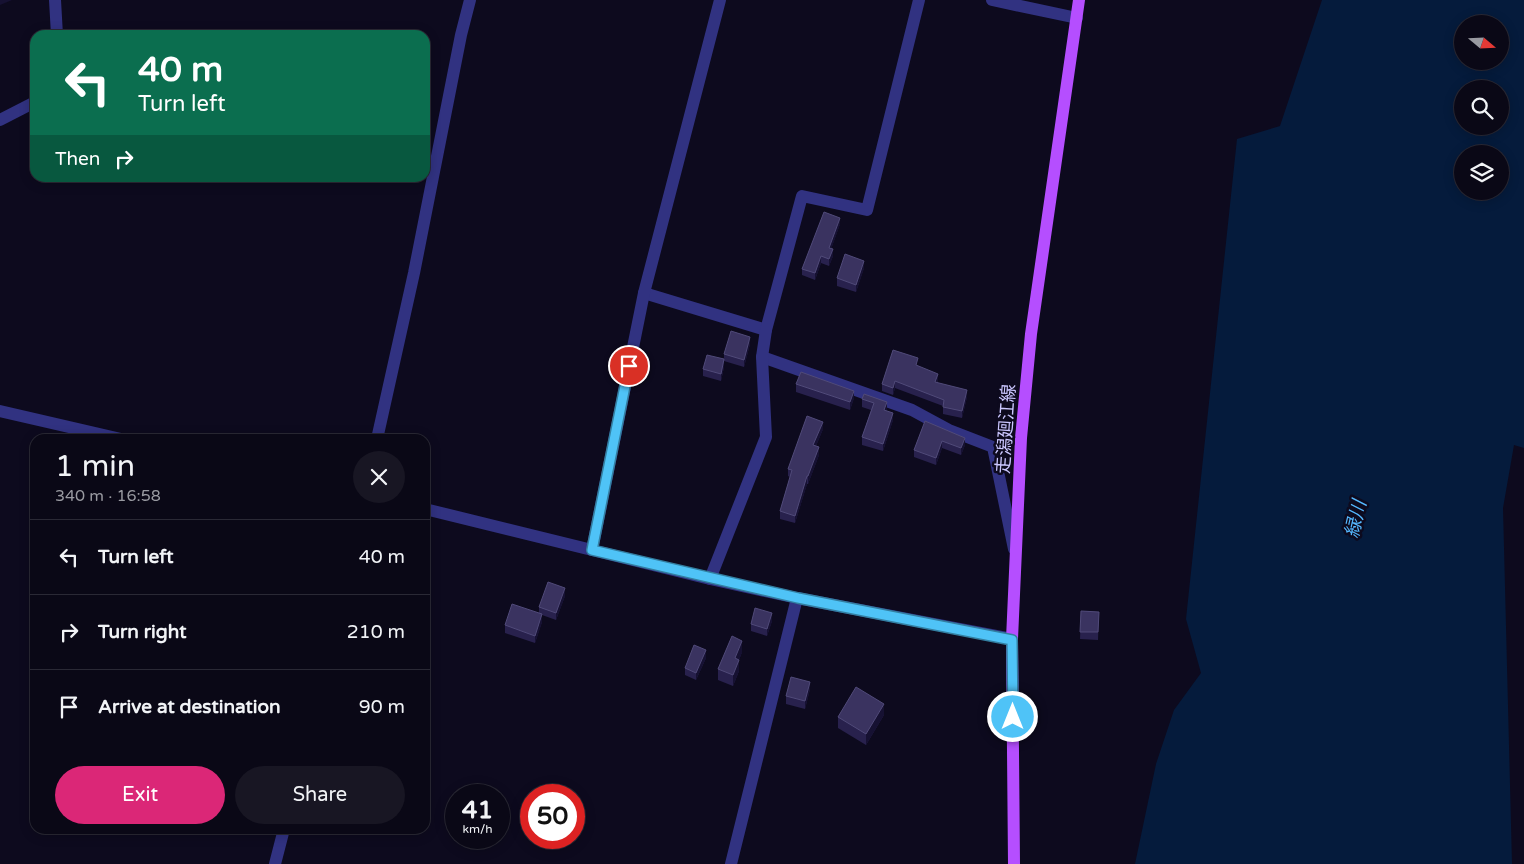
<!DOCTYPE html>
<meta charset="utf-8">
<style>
:root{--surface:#0a0816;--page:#181623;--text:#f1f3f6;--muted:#999aa1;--line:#2a2935;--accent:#db2777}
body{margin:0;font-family:"Varela Round","Noto Sans JP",sans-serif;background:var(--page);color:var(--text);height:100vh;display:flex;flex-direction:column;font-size:19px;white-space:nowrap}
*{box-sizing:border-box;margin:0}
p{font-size:16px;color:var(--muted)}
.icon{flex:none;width:28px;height:28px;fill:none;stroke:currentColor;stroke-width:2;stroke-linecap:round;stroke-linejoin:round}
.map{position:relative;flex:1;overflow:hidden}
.sheet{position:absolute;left:30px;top:434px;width:400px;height:400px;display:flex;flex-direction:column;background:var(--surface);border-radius:15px;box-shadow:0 2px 12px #0003,0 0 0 1px var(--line)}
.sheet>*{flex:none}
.banner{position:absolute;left:30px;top:30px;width:400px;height:152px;border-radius:15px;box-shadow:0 2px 12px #0003,0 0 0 1px var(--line);background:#0b6e4f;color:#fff;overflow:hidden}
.needle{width:32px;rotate:109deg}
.tools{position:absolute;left:1454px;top:15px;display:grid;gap:10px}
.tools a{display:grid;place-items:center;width:55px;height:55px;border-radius:50%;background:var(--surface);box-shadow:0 2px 12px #0003,0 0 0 1px var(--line);font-size:25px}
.speed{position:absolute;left:445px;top:784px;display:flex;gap:10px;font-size:25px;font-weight:700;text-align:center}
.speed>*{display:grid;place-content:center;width:65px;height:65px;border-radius:50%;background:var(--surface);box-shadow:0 2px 12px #0003,0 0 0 1px var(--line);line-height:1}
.speed small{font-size:12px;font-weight:400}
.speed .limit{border:8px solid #d22;background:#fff;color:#111}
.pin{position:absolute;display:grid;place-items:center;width:42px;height:42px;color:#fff;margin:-21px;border:2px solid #fff;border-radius:50%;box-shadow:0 1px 5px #0007}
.me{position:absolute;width:55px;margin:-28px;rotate:0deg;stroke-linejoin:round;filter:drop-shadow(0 0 4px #0008)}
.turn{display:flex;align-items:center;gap:18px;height:105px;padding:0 25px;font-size:22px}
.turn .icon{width:65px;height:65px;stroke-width:2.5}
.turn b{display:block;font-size:35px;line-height:42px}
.then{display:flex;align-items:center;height:48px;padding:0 25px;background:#0003;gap:10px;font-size:19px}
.round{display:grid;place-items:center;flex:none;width:52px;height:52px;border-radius:26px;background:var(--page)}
.summary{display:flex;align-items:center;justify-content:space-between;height:85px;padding:0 25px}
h1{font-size:30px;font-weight:600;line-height:38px}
.action{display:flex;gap:10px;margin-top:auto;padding:10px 25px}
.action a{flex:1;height:58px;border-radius:30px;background:var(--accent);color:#fff;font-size:20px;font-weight:600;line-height:58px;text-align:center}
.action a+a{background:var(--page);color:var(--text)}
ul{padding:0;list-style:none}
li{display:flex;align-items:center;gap:15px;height:75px;padding:0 25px;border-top:1px solid var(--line)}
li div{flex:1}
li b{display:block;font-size:19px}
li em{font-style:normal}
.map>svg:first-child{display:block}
.water{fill:#051b3c;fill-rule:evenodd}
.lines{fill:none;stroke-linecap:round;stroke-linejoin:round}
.minor{stroke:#313281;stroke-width:12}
.major{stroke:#b54eff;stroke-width:12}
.wall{fill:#28214d}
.shaded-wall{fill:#161132}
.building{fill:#3a3360;stroke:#504a79}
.route-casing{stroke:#337fa1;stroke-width:12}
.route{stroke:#4fc3f7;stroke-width:9}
.labels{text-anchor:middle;stroke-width:5;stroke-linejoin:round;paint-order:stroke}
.street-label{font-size:18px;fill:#cbc7ff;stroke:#0d0a1e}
.water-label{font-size:19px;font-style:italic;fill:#55b8ff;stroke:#0d0a1e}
</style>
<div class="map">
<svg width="1524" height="864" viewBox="0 0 1524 864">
<rect width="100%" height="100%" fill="#0d0a1e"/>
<path class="water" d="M1322,0H1524V448L1514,445L1503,508L1512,864H1135L1156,764L1174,710L1201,673L1186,619L1237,139L1280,126ZM1462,24H1500V61H1462ZM1462,89H1500V126H1462ZM1462,154H1500V191H1462Z"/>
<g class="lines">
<g class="minor">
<path d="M55,0L57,35"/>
<path d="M992,0L1077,18"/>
<path d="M0,120L35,102"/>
<path d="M644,293L766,330"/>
<path d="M762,357L912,410L949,430L993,447L1014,549"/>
<path d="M0,411L121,439"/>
<path d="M377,439L414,273L461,35L470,0"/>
<path d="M425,509L710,579L797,598L1012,639"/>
<path d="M592,550L644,293L720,0"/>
<path d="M710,579L766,437L762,357L766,330L802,196L867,210L919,0"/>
<path d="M275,864L284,829"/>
<path d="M731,864L797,598"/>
</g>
<path class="major" d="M1014,864L1012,639L1021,438L1031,334L1079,0"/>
</g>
<g class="wall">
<path d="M840,224L831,249L833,256L829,266L821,263L815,280L802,275V269Z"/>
<path d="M864,268L856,292L837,286V278Z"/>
<path d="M750,344L744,367L724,361V367L721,381L703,376V369L724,359V354Z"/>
<path d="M918,365V366L938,381V383L967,397L962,418L943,414V406L895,388L893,395L882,391V384Z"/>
<path d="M796,384L854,398L850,410L796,392Z"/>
<path d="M864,394L887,410V411L893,420L883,451L862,445V437L871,410L862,407V399Z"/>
<path d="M925,421L965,445L961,455L942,448L936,465L914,457V450Z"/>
<path d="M823,429L816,446L819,455L808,484H807L795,523L780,519V511L790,477L788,476V469Z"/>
<path d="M565,596L556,620L542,615V622L535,643L505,633V625L539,613V607Z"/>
<path d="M1081,611L1099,612L1098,640L1080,639Z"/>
<path d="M772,621L767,636L751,631V624Z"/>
<path d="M742,652L739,660V671L733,686L718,680V669Z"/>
<path d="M706,658L696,680L685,675V668Z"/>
<path d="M810,689L805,709L786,704V696Z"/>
<path d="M884,715L866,745L838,728V717Z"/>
</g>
<g class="shaded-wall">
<path d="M0,0H12L0,5Z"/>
<path d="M840,218V224L829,255V248Z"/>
<path d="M833,249V256L829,266V259Z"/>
<path d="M821,256V263L815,280V273Z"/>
<path d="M864,261V268L856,292V285Z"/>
<path d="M750,337V344L744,367V360Z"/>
<path d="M724,359V367L721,381V374Z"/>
<path d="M938,374V381L935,389V382Z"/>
<path d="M895,381V388L893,395V388Z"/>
<path d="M967,390V397L962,418V411Z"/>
<path d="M854,391V398L850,410V402Z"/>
<path d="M887,402V410L884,418V410Z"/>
<path d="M893,413V420L883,451V444Z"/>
<path d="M823,422V429L813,453V445Z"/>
<path d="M965,438V445L961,455V448Z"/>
<path d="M942,441V448L936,465V458Z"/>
<path d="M819,447V455L808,484V476Z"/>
<path d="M807,476V484L795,523V516Z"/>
<path d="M565,588V596L556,620V613Z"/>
<path d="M772,613V621L767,636V629Z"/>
<path d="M542,614V622L535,643V636Z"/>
<path d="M742,641V652L739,660V671L733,686V675L735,658Z"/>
<path d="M706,650V658L696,680V673Z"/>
<path d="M810,682V689L805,709V701Z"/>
<path d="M884,704V715L866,745V734Z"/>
</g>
<g class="building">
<path d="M824,212L840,218L829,248L833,249L829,259L821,256L815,273L802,269Z"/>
<path d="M845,254L864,261L856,285L837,278Z"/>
<path d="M731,331L750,337L744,360L724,354Z"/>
<path d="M893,350L918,358L916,365L938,374L935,382L967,390L962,411L943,407L944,400L895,381L893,388L882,384Z"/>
<path d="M707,355L724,359L721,374L703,369Z"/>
<path d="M801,372L854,391L850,402L796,384Z"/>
<path d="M864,394L887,402L884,410L893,413L883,444L862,437L874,403L862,399Z"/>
<path d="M807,416L823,422L813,445L819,447L808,476H807L795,516L780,511L792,470L788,469Z"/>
<path d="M925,421L965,438L961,448L942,441L936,458L914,450Z"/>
<path d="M548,582L565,588L556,613L539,607Z"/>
<path d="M512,604L542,614L535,636L505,625Z"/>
<path d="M755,608L772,613L767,629L751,624Z"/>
<path d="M1081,611L1099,612L1098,632H1080Z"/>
<path d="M732,636L742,641L735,658L739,660L733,675L718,669Z"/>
<path d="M694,645L706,650L696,673L685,668Z"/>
<path d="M791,677L810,682L805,701L786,696Z"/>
<path d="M856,687L884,704L866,734L838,717Z"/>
</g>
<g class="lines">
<g class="route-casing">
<path id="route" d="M629,366L592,550L798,598L1012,640L1013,717"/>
</g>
<use href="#route" class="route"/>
</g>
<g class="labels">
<g class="street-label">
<text transform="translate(1006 429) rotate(-86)" y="6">走潟廻江線</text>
</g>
<g class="water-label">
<text transform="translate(1355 519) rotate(-77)" y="7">緑川</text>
</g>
</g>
</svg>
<div class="tools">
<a><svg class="needle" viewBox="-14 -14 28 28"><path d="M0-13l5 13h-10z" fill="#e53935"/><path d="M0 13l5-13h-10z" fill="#999aa1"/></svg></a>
<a><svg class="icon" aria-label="search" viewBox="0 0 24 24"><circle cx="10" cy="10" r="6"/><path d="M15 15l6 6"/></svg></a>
<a><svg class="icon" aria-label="layers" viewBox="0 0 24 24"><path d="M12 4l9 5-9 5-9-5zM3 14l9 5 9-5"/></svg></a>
</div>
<div class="speed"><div>41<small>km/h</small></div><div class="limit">50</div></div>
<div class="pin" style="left:629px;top:366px;background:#d93025"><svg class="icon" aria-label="arrive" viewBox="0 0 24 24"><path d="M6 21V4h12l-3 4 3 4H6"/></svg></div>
<svg class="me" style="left:1013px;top:717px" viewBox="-20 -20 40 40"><circle r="17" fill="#4fc3f7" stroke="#fff" stroke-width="3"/><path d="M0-11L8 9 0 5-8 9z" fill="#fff"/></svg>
<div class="banner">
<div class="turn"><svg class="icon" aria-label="left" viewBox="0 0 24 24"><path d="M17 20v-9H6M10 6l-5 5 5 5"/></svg><div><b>40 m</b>Turn left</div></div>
<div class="then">Then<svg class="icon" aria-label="right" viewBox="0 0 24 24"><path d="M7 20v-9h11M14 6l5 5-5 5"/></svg></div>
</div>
<section class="sheet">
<div class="summary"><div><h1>1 min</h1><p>340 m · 16:58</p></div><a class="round"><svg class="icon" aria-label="close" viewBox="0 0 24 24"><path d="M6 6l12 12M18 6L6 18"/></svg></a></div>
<ul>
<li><svg class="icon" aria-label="left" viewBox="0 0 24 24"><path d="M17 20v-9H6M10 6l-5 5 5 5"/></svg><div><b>Turn left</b></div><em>40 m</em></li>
<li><svg class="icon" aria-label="right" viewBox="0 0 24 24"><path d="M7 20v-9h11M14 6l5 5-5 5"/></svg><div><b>Turn right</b></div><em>210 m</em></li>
<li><svg class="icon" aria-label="arrive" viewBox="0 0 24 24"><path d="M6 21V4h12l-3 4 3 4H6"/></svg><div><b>Arrive at destination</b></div><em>90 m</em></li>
</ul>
<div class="action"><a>Exit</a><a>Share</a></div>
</section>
</div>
